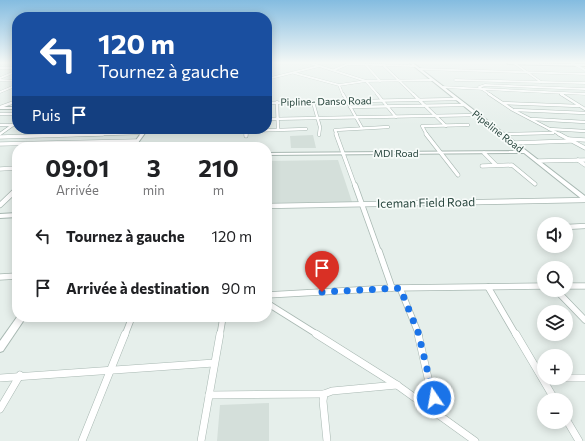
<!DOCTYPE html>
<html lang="fr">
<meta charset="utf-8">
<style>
:root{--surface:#fff;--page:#f6f6f6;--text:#202124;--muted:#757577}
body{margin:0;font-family:Commissioner,sans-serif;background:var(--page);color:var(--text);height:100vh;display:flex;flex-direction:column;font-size:15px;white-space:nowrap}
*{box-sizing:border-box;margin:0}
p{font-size:13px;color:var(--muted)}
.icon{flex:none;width:22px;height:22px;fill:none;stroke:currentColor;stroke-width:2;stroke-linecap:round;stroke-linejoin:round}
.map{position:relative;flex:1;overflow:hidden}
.sheet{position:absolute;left:12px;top:142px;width:260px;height:180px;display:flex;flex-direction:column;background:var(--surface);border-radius:16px;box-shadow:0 2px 10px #0003}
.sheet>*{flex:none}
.guide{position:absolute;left:12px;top:12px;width:260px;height:122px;border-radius:16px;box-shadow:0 2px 10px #0003;background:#1a4fa0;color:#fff;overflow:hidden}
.fabs{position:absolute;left:537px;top:217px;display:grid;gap:8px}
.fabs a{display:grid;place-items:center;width:36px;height:36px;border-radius:50%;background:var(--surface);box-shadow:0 2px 10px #0003;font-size:20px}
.pin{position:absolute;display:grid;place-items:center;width:34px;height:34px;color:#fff;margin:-41px -17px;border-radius:50% 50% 50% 0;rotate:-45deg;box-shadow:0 0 4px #0007}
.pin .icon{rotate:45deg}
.me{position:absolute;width:44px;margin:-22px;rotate:348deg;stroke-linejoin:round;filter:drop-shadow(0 0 3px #0008)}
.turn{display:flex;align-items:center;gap:14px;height:84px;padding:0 20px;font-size:18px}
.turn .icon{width:52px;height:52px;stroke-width:2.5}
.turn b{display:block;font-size:28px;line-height:34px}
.then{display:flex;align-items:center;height:38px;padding:0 20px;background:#0003;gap:8px;font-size:15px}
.eta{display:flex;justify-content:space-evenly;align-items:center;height:68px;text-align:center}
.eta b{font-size:24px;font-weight:700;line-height:28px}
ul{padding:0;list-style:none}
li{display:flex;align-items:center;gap:12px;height:52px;padding:0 20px}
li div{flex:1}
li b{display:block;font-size:15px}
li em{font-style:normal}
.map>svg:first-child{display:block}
.built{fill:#d4dfda}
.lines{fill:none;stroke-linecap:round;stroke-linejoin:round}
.minor-far5-casing{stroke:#a8b8b2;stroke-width:2.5}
.minor-far4-casing{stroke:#a8b8b2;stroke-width:3.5}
.minor-far3-casing{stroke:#a8b8b2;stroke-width:4.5}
.minor-far2-casing{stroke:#a8b8b2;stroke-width:6}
.minor-far1-casing{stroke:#a8b8b2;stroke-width:7}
.minor-casing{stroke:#a8b8b2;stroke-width:8}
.tertiary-casing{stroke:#a8b8b2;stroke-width:2}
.minor-far5{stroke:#fff;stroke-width:2}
.minor-far4{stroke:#fff;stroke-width:2.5}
.minor-far3{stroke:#fff;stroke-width:3.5}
.minor-far2{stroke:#fff;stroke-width:4.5}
.minor-far1{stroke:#fff;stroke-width:5.5}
.minor{stroke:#fff;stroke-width:7}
.tertiary{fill:#fff;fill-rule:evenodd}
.route{stroke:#1a73e8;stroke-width:7;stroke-dasharray:0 12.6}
.labels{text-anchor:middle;stroke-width:3.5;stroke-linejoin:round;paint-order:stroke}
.far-street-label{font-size:10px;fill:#24423a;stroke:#f7fbf9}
.street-label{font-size:12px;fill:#24423a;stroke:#f7fbf9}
</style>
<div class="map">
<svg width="585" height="441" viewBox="0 0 585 441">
<rect width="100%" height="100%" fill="#e6efeb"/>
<g class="built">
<path d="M313,135L316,148H291L290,136Z"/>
<path d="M338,160L352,202L267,203V161Z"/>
<path d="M269,403V441H217L220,405Z"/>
</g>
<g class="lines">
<g class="minor-far5-casing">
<g id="minor-far5">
<path d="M310,63L366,81L378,95"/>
<path d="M514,63L541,82"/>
<path d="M572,63L585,70"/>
<path d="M366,65L380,81"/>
<path d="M383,65L414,95"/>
<path d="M267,66L273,63"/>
<path d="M0,68H17"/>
<path d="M419,69L585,74"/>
<path d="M334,70L348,64L414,66"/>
<path d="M294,73L339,85L343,95"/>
<path d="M0,78L17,71"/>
<path d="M267,79L319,66"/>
<path d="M0,80L17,81"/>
<path d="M455,80L585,83"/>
<path d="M339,85L366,81L432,80"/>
<path d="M442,87L585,94"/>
<path d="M0,92L17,85"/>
<path d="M561,94L563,95"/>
<path d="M491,95L479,87L485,85L585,89"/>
</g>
</g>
<g class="minor-far4-casing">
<g id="minor-far4">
<path d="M343,94L362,128"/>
<path d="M377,94L396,117"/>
<path d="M413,94L446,126"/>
<path d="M489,94L513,110L561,135"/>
<path d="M561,94L585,109"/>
<path d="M277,102L278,130"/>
<path d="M313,102L320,127L319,135"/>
<path d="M267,103L457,99"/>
<path d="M503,103L579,106"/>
<path d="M0,107L17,101"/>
<path d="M350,107L465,105"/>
<path d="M515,110L585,113"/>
<path d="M0,114H17"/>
<path d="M267,119L478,115"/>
<path d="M532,119L585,122"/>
<path d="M0,125H12"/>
<path d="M549,129L585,131"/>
<path d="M0,134L17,122"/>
<path d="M503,134L553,133"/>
<path d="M45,135L52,129"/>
<path d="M67,135L143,133"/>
<path d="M246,135V131L306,129"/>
<path d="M337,135L335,130L388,127"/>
<path d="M427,135L422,126L468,125"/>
</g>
</g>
<g class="minor-far3-casing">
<g id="minor-far3">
<path d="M246,134V136"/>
<path d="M336,134L355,186"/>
<path d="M426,134L458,175"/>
<path d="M559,134L585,148"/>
<path d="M0,137L103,134"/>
<path d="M569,139L585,140"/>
<path d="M514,143L571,141"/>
<path d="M0,144L136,141"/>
<path d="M484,153L496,165"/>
<path d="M578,160L585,165"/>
<path d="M538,161L585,160"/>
<path d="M482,166L512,165L535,184"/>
<path d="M0,169L17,168"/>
</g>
</g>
<g class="minor-far2-casing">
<g id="minor-far2">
<path d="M355,185L379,252"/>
<path d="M0,205L17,189"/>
<path d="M267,206L585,200"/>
<path d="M566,227L585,226"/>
</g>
</g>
<g class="minor-far1-casing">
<g id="minor-far1">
<path d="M379,251L392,288"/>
<path d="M0,277L17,276"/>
<path d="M566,286H585"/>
<path d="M488,287L516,335"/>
<path d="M400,288L419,335"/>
<path d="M556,290L585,320"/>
<path d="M267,295L392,288L544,286"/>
<path d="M267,303L318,335"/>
<path d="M125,335L132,317"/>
<path d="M220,335L223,317"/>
</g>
</g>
<g class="minor-casing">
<g id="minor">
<path d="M316,334L397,385L475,441"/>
<path d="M418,334L436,413"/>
<path d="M516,334L555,400"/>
<path d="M0,378L214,363"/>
<path d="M566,378H585"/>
<path d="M209,395L324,394"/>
<path d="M0,409L20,375"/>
<path d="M566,419L579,441"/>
<path d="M82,441L125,334"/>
<path d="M201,441L220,334"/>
<path d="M327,441L323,401L324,394L332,391L397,385"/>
</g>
</g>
<g class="tertiary-casing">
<g id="tertiary">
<path d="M410,63H413L585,196V201L583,200L524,153L267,155V153L520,151Z"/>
<path d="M507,63L585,64V66L508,64Z"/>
<rect x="0" y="107" width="17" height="2"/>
<path d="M144,129H148L135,147H131Z"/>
<path d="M17,213V217L0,218V214Z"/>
<path d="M17,317H26L3,351L0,352V341Z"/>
</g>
</g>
<use href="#minor-far5" class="minor-far5"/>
<use href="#minor-far4" class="minor-far4"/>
<use href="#minor-far3" class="minor-far3"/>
<use href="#minor-far2" class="minor-far2"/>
<use href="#minor-far1" class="minor-far1"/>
<use href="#minor" class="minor"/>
<use href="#tertiary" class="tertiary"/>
</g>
<linearGradient id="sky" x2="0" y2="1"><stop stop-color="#84bce0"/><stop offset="0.5" stop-color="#f4f8f6"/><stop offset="1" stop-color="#f4f8f6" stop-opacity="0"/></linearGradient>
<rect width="585" height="125" fill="url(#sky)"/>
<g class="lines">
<path class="route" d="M322,292L400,288L418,332L434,398"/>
</g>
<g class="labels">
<g class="far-street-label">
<text transform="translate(326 101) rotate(-1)" y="4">Pipline- Danso Road</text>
<text transform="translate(498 131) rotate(38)" y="4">Pipeline Road</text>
<text x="396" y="157">MDI Road</text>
</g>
<g class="street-label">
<text transform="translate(426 203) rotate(-1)" y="4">Iceman Field Road</text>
</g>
</g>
</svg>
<div class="fabs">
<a><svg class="icon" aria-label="sound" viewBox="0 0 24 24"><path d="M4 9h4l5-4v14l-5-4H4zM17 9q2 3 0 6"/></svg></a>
<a><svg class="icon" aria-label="search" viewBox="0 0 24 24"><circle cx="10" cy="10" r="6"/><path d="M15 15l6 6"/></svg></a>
<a><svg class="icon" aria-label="layers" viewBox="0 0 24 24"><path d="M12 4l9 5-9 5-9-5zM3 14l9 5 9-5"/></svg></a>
<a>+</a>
<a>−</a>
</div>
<div class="pin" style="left:322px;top:292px;background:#d93025"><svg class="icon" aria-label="arrive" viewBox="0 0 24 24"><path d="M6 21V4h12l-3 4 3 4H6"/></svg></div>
<svg class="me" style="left:434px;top:398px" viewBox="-20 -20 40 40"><circle r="17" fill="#1a73e8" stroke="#fff" stroke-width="3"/><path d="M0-11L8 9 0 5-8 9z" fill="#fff"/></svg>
<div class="guide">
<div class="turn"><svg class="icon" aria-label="left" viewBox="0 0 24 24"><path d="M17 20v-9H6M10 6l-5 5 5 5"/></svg><div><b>120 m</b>Tournez à gauche</div></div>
<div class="then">Puis<svg class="icon" aria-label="arrive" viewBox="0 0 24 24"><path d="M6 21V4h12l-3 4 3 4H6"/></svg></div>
</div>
<section class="sheet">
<div class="eta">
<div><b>09:01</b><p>Arrivée</p></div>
<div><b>3</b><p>min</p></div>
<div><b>210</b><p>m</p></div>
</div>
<ul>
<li><svg class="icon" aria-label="left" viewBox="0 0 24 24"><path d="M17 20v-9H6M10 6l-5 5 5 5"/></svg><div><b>Tournez à gauche</b></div><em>120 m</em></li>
<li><svg class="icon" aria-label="arrive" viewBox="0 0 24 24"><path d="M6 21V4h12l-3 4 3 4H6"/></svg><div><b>Arrivée à destination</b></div><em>90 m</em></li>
</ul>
</section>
</div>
